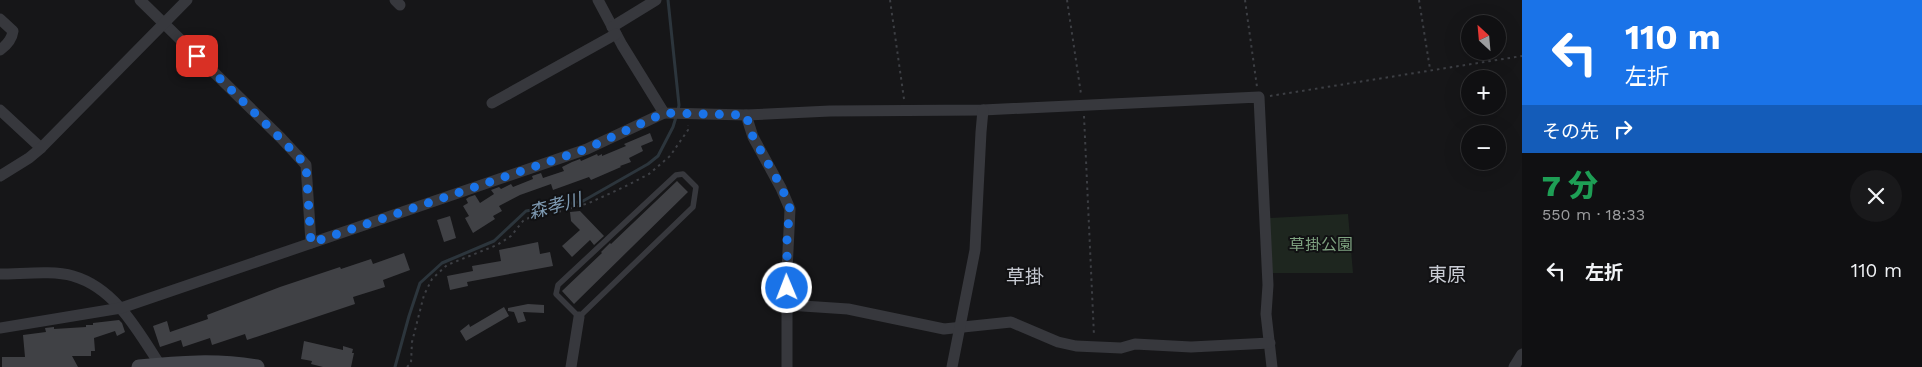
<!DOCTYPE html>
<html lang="ja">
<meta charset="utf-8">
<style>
:root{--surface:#101012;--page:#19191b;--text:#f1f3f6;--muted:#9c9d9f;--line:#303032}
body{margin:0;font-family:"Work Sans","Noto Sans JP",sans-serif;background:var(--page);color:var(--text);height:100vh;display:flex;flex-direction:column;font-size:19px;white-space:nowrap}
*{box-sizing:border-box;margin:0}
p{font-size:16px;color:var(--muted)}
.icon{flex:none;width:28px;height:28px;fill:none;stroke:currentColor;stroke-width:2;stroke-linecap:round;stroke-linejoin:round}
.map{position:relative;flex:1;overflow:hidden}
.details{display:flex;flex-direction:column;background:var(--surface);width:400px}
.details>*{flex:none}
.hud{background:#1a73e8;color:#fff;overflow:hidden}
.needle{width:32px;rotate:334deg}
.fabs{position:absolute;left:1461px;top:15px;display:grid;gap:10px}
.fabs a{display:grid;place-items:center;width:45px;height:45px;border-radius:50%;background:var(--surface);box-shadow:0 5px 20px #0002,0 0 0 1px var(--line);font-size:25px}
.pin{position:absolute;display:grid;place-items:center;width:42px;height:42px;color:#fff;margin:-21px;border-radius:10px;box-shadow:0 2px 8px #0006}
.me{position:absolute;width:55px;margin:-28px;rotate:359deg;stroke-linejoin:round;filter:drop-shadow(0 0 4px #0008)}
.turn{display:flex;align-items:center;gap:18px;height:105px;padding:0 20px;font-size:22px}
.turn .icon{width:65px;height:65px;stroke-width:2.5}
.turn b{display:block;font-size:35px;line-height:42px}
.then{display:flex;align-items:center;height:48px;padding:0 20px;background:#0003;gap:10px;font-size:19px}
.round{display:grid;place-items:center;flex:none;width:52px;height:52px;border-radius:26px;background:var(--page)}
.overview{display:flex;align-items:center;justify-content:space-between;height:85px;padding:0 20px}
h1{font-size:30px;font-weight:800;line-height:38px;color:#1e9e55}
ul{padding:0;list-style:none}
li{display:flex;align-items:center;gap:15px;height:65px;padding:0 20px}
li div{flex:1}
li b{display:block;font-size:19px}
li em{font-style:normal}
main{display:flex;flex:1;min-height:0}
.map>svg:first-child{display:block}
.green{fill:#1e261f}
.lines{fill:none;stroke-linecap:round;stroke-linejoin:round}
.stream{stroke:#2c353c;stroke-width:3}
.building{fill:#404145}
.path{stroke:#3d3f44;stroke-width:2;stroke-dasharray:2.5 4;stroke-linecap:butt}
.service{stroke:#37383d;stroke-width:5.5}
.minor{stroke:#37383d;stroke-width:11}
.secondary{stroke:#45474d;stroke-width:15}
.route{stroke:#1a73e8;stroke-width:9;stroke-dasharray:0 16.2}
.labels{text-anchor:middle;stroke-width:4;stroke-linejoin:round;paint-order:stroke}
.park-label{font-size:16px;fill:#7fa381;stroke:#111113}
.water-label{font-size:18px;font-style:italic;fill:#7f9bb3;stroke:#111113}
.quarter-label{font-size:19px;fill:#c9ccd4;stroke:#111113}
</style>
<main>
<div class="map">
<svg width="1522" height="367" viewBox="0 0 1522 367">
<rect width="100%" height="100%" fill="#161618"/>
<path class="green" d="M1348,214L1353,273H1271L1268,218Z"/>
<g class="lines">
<g class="stream">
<path d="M668,0L679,105L678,111"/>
<path d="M395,367L409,316L420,283L442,263L494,241L526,211L583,201L648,164L658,156L673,127L676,117"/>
</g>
</g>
<g class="building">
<path d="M650,133L653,141L641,146L643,151L629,158L631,162L620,166L621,167L591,180L589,177L553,190L551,184L520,195L499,206L502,211L493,216L495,219L473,233L465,218L469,216L463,206L468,203L466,199L469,197L475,195L480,203L494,194L491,190L499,187L501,189L511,184L513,187L533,179L532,176L541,173L543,178L564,171L562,167L572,162L580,159L581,161L597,154L598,156L602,154V156L626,146L624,144Z"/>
<path d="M677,181L688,192L574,304L562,291L602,253L601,252L610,243L611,244Z"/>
<path d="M580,211L604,236L594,245L590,240L572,257L562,246L580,230L571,221L570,212Z"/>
<path d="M450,216L456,238L444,242L437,220Z"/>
<path d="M538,242L540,254L550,252L553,266L467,282L468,286L450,290L447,276L473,271L472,266L501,261L499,250Z"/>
<path d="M404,253L410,270L383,280L385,287L353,297L355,304L247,340L245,334L212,345L210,338L183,347L181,340L160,347L153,326L167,321L170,332L208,319L207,315L280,287L340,267L341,269L371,259L373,264Z"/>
<path d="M528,304L544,305V313L523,312L526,321L518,323L514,312L508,311V308Z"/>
<path d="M504,307L509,316L466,341L460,331L469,324L470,327Z"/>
<path d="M119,320L122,323L125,332L117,336L115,331L94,338L95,351H91V356H72L78,367H2V357H25L23,335L46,332L45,328L54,327V329L86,327V325H93V323Z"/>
<path d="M304,341L343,350V346L353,349L352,353H354L351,367H323L311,364L312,361L301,359Z"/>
</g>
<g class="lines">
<g class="path">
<path d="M890,0L904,99"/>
<path d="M1067,0L1081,94"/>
<path d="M1245,0L1257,87"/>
<path d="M1419,0L1430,69"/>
<path d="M1270,96L1522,56"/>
<path d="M1084,116L1094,336"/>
<path d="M407,367L411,363L412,342L424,295L432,279L447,265L497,245L511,236L523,221L534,215L562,211L589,203L624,187L649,174L670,156L688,130V125"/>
</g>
<path class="service" d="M683,174L696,187L693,207L579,317L556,294L558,285L676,175Z"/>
<g class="minor">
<path d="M140,0L281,138L306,165L311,243"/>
<path d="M395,0L400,5"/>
<path d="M598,0L622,45L664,113L746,115L830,111L983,110L1259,97L1268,285L1266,314L1272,367"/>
<path d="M0,19L13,31C12,39 7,45 0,50"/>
<path d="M612,27L656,0"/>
<path d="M492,103L616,34"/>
<path d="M0,110L41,148"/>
<path d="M746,115L753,137L781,188L790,209L787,271V367"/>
<path d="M0,176L29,158L41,148L187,0"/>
<path d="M0,274C22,274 53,270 73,276C115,288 138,331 160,365"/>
<path d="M788,305L848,309L944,329L1011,322L1058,342L1076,346L1121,348L1135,344L1191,347L1270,343"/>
<path d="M0,328L121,308L587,149L664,113"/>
<path d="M571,367L579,317"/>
<path d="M952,367L975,250L981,132L983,110"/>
<path d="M1514,367L1522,354"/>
</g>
<path class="secondary" d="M139,367C178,363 217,360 257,367"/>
</g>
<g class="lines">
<path class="route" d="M197,56L280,138L306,165L311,243L586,149L664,113L746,115L753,137L782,188L790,209L787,236V288"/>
</g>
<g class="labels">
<g class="park-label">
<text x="1321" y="250">草掛公園</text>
</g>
<g class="water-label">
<text transform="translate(555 206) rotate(-15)" y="6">森孝川</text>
</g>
<g class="quarter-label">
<text x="1447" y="281">東原</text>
<text x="1025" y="283">草掛</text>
</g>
</g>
</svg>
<div class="fabs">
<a><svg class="needle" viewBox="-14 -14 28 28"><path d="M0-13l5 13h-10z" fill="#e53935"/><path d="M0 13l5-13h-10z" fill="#9c9d9f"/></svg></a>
<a>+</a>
<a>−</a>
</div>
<div class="pin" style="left:197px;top:56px;background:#d93025"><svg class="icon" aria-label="arrive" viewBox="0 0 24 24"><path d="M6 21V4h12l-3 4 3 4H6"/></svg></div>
<svg class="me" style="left:787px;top:288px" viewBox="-20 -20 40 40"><circle r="17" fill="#1a73e8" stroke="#fff" stroke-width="3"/><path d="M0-11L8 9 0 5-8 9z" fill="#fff"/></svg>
</div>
<section class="details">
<div class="hud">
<div class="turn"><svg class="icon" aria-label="left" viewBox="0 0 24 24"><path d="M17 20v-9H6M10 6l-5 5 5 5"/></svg><div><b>110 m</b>左折</div></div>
<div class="then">その先<svg class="icon" aria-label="right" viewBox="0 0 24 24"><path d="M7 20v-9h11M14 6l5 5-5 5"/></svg></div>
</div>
<div class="overview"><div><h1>7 分</h1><p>550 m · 18:33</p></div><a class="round"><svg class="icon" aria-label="close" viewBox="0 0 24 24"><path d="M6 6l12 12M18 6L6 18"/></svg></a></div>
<ul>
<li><svg class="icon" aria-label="left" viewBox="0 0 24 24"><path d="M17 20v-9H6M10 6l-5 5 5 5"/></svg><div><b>左折</b></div><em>110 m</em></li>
</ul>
</section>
</main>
